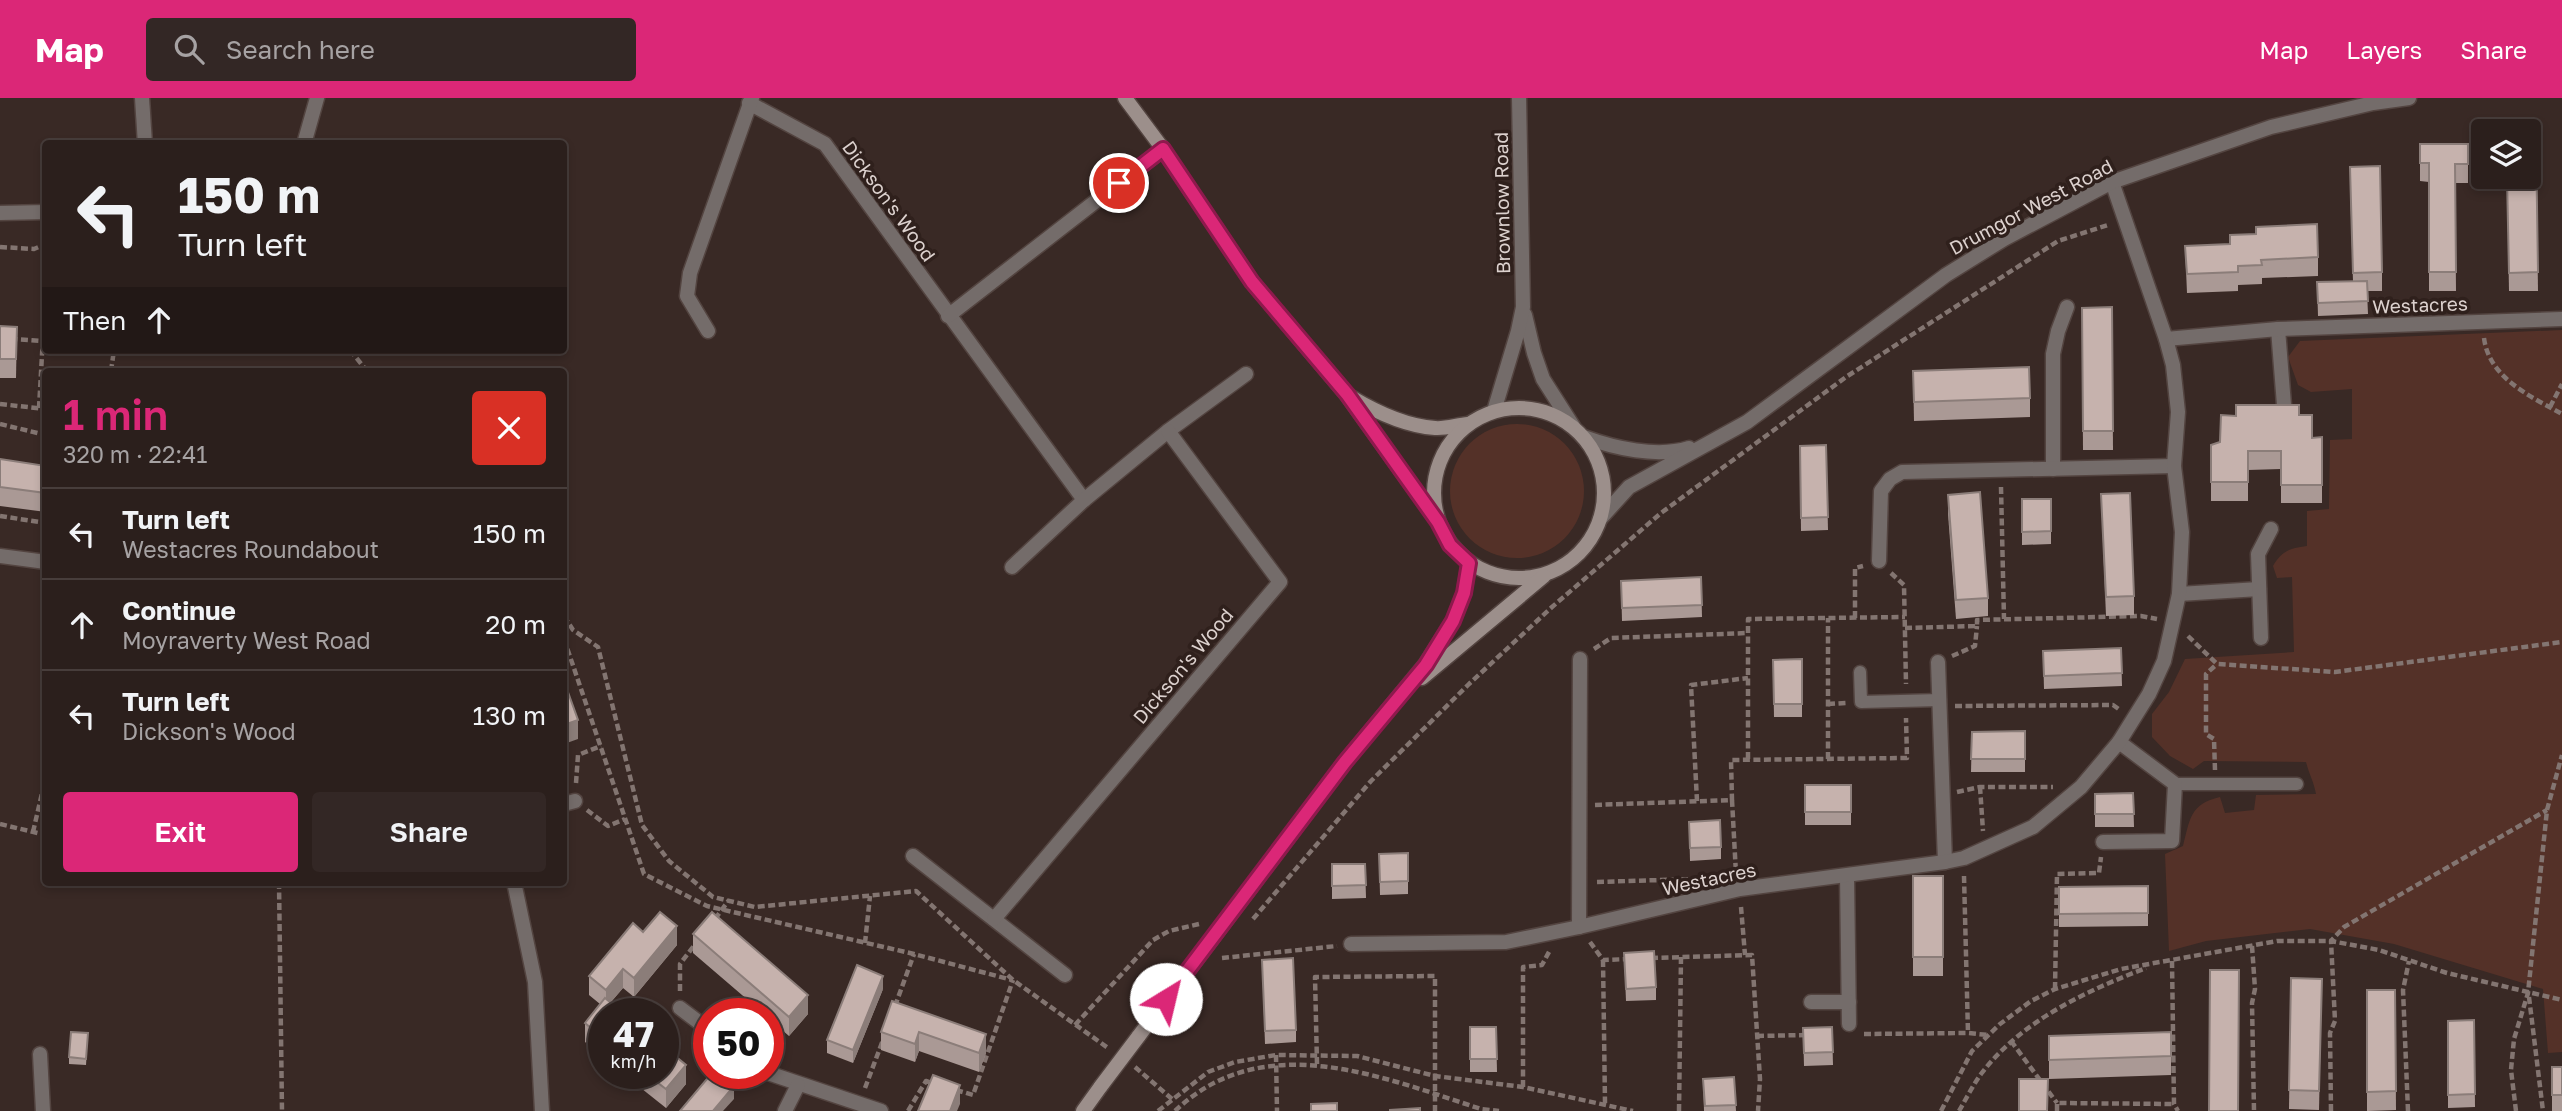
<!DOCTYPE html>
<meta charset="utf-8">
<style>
:root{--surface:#2b1f1c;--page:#332725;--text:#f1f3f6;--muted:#a6a2a3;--line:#473d3b;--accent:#db2777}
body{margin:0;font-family:"Golos Text",sans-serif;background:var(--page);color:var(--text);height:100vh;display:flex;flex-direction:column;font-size:26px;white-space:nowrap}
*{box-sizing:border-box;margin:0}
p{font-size:23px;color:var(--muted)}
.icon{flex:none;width:38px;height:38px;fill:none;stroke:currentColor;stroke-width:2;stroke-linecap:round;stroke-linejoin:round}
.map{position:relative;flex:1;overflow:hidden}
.drawer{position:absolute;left:42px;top:270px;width:525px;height:518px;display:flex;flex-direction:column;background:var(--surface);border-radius:7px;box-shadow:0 4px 10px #0003,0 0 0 2px var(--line)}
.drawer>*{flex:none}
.guide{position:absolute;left:42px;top:42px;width:525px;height:214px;border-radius:7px;box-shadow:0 4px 10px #0003,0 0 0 2px var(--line);background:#2b1f1c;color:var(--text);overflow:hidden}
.buttons{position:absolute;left:2471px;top:21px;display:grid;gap:14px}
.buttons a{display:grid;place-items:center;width:70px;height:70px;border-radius:7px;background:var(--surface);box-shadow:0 4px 10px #0003,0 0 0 2px var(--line);font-size:35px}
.speed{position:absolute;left:588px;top:900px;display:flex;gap:14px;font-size:35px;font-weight:700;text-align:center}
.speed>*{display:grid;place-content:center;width:91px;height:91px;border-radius:50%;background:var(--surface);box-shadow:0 4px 10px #0003,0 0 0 2px var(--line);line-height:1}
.speed small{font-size:18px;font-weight:400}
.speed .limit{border:10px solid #d22;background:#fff;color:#111}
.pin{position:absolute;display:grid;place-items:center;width:60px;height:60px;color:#fff;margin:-30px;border:4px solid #fff;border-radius:50%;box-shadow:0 2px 7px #0007}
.me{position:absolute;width:77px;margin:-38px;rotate:36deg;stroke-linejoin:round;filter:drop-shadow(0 0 5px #0008)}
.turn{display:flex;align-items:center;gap:24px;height:147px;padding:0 21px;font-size:32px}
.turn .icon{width:91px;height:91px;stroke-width:2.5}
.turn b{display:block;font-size:49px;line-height:60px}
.then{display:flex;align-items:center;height:66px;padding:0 21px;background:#0003;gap:14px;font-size:26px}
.round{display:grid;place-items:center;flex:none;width:74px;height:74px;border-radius:7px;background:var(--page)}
.head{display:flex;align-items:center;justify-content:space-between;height:119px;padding:0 21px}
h1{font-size:42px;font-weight:600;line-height:52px;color:var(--accent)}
.cta{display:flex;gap:14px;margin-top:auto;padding:14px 21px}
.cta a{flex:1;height:80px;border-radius:7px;background:var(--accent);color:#fff;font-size:28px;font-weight:600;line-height:80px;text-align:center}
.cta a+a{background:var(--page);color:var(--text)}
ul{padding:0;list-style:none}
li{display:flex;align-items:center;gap:21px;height:91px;padding:0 21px;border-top:2px solid var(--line)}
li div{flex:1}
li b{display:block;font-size:26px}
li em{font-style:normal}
header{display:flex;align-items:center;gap:42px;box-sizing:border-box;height:98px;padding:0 35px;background:var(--accent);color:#fff}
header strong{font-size:33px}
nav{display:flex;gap:38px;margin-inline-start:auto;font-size:24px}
.search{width:490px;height:63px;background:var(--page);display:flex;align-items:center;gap:18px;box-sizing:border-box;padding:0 24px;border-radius:7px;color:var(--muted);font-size:26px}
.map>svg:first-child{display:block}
.green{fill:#543128}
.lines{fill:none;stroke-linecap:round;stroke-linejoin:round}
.service-casing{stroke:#534440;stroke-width:15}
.minor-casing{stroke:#534440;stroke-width:17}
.tertiary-casing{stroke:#534440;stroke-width:17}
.secondary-casing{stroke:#534440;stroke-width:17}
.path{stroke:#837571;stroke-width:4.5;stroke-dasharray:7 3.5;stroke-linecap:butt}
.service{stroke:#746c6a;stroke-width:12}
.minor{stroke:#746c6a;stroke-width:14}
.tertiary{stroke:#746c6a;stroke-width:14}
.secondary{stroke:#9c8f8b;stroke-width:14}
.secondary-bridge-casing{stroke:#534440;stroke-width:17;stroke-linecap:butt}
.secondary-bridge{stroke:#9c8f8b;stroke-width:14}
.wall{fill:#aa9995}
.shaded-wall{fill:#8b7d79}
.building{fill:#c6b2ad;stroke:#8b7d79;stroke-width:2}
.route-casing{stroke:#8e194d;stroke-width:18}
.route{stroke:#db2777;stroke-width:12}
.labels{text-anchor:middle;stroke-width:7;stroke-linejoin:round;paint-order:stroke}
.street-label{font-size:19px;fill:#dcd1ce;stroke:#2f201c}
</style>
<header>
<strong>Map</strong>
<div class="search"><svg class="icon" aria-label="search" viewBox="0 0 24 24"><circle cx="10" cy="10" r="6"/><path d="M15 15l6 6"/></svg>Search here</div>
<nav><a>Map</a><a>Layers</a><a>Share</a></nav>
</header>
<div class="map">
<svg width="2562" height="1013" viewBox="0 0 2562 1013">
<rect width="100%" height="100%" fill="#392925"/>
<g class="green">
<path d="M2562,232V954L2548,955L2543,891L2394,846L2310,831L2206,843L2169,853L2165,756L2183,748C2190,721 2190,706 2220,699L2225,715L2254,712L2256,697L2316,696C2314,684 2309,676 2306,664L2204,663L2193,671L2170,658L2152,639V616L2169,594L2185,561L2294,554L2292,479L2277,480L2273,468C2282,453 2290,450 2307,448V413L2329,411L2330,342L2352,341V291L2311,294L2298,287L2288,259L2300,243Z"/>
<circle cx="1517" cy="393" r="67"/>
</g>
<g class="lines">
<g class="service-casing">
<g id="service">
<path d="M1860,574L1861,604L1940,602"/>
<path d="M2175,686H2297"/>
</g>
</g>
<g class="minor-casing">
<g id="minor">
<path d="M142,0L145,46"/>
<path d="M749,5L825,46L1084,402"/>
<path d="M304,46L317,0"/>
<path d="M0,115L46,114"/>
<path d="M948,218L1163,51"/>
<path d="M2278,231L2284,307"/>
<path d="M708,233L687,198L690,175L752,0"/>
<path d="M2166,241L2278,231L2562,221"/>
<path d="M2053,371V256L2058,233L2067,209"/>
<path d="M0,458L46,464"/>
<path d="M1879,463L1881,393L1890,381L1902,374L2174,368"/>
<path d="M1012,469L1084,402L1168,333L1246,276"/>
<path d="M2179,496L2259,491"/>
<path d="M2261,540L2258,456L2271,431"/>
<path d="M1938,564L1945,764"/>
<path d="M564,706L575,703"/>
<path d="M2103,744L2172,743L2175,686L2119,644"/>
<path d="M913,758L1065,877"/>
<path d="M1847,779L1849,926"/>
<path d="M514,784L535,884L542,1013"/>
<path d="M994,821L1280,484L1168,333"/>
<path d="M1579,829L1580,561"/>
<path d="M1351,846L1506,844L1579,829L1740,791L1945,764L1964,760L2033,729L2081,689L2119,644L2149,596L2164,563L2179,496L2182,434L2174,368L2178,314L2173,267L2166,241L2112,84"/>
<path d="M1811,904H1849"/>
<path d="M680,910L709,932"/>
<path d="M40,956L43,1013"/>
<path d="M768,975L881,1013"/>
<path d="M785,1013L798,987"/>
</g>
</g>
<g class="tertiary-casing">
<g id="tertiary">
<path d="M1525,217L1534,255L1543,281L1573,328"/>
<path d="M1494,313L1518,233L1523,209L1519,0"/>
<path d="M1584,339C1614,350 1657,360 1689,350"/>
<path d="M1600,421L1629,389L1747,324L1946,177L2004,141L2112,84L2271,29L2373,5L2409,0"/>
</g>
</g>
<g class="secondary-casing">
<g id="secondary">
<path d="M1125,0L1163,51L1252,184L1347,297L1436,421"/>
<path d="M1351,299C1376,314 1405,328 1435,330C1445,331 1457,327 1468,326"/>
<circle cx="1519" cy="395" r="85"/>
<path d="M1422,580L1544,478"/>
<path d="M1138,939L1345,664L1425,567L1453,523L1464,495L1469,465"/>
<path d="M1083,1013L1101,988"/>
</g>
</g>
<g class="path">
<path d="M0,149L34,151L46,146"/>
<path d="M0,240L42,243"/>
<path d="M2484,240C2489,280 2530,298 2562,316"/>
<path d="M350,252L367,273"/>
<path d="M111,273L114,252"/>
<path d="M0,306L46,311"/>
<path d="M2550,309L2562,286"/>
<path d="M39,310L46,186"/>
<path d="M0,326L46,337"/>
<path d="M2001,389L2004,521"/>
<path d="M0,418L46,425"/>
<path d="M1891,475L1904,487L1906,586"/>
<path d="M564,518L573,532L598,549L642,727L669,763L713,799L755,809L916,793L1013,882L1108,950"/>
<path d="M1855,520V470L1863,468"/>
<path d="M1905,530L1977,528V522L2141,518L2157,521"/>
<path d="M2188,538L2217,566L2335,574L2562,544"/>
<path d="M564,541L644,776L707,808L914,856L1012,882"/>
<path d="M1594,551L1611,540L1748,535"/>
<path d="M1952,558L1975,548L1977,528"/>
<path d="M1828,606L1846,605"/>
<path d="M1955,608L2113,607L2120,612"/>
<path d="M1748,661V521L1905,519"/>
<path d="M1828,661V520"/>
<path d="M2215,672L2214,641L2206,636V576L2217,566"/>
<path d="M576,685L578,657L601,648"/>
<path d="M1980,689L1983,733"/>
<path d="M1957,694L1980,689H2053"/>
<path d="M1732,702L1736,776"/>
<path d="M1697,703L1691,587L1748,580"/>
<path d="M1595,707L1732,702L1731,662L1907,660L1906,620"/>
<path d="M587,712L608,728L625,721"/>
<path d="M0,726L46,737"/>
<path d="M33,734L46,678"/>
<path d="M1964,778L1968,935"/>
<path d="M279,784L282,1013"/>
<path d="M1597,784L1693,781"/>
<path d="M1741,809L1745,857"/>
<path d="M715,821L729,802"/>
<path d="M1253,821L1371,683L1469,586L1552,509L1661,415L1846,279L2058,143L2108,127"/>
<path d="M1590,844L1603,862L1629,861"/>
<path d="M865,845L870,798"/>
<path d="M2252,848L2255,891L2252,905L2254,1013"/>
<path d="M1222,860L1337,848"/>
<path d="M1651,860L1752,857L1760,981L1758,1013"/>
<path d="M1603,862L1605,1005"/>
<path d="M2172,863L2174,1006L2178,1013"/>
<path d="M2055,891L2057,776L2099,775L2101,759"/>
<path d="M680,893V866L696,845"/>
<path d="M2529,899L2543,1013"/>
<path d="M895,908L914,856"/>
<path d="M1075,927L1153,842L1169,833L1199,826"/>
<path d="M1864,936L1968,935L1988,937"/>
<path d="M1757,938L1806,937"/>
<path d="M2011,943L2057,1005"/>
<path d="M1276,957L1277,1013"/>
<path d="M1317,966L1315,879L1435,878V1013"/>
<path d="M1135,969L1172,1001"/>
<path d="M1523,989V869L1542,867L1550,852"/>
<path d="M865,990L883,942"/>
<path d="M956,992L973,997L1013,882"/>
<path d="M908,1013L926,983L935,986"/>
<path d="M1158,1013L1208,974L1235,964L1276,957L1357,958L1435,978L1523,989L1633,1013"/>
<path d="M1175,1013C1263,929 1382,979 1481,1011L1499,1013"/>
<path d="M1679,1013L1681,859"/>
<path d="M1941,1013L1972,953L2000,926L2031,903L2055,891L2121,871L2277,843H2331L2379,852L2447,875L2562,902"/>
<path d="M1959,1013C1966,1001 1973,987 1981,976C2021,923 2086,893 2146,870"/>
<path d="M2057,1013V1005L2174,1006"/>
<path d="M2331,1013L2330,935L2335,923L2331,843L2344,829L2547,712"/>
<path d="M2408,1013L2403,892L2409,863"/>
<path d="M2516,1013L2511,972L2514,941L2528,895L2547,712L2562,657"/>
</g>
<use href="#service" class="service"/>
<use href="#minor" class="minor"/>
<use href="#tertiary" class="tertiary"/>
<use href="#secondary" class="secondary"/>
<g class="secondary-bridge-casing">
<path id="secondary-bridge" d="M1101,988L1138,939"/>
</g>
<use href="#secondary-bridge" class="secondary-bridge"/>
</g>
<g class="wall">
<path d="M2536,43L2538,193H2509L2507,79Z"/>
<path d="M2420,46H2468V85H2455L2456,193H2429V84L2420,83Z"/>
<path d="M2350,88L2382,174V193H2367L2368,216L2318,218L2317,184L2353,183Z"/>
<path d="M2185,148L2318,159V178L2262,180V186L2238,187V193L2187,195Z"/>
<path d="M2112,209L2113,352H2083L2082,210Z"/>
<path d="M0,228L17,229L16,280H0Z"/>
<path d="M1913,273L2030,300V319L1914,323Z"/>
<path d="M2299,317L2312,340L2322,339V405H2281V371L2248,372V403H2211V347Z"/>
<path d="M1826,347L1828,432L1801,433L1800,348Z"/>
<path d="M0,361L46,368V414L0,408Z"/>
<path d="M2101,396L2134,498V517L2106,518Z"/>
<path d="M1948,397L1988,500V518L1956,521L1948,416Z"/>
<path d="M2022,401H2051V446L2022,447Z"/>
<path d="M1701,479L1702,519L1622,523L1621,483Z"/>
<path d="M2121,550L2122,588L2044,591L2043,553Z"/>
<path d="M1802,561V619H1774L1773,562Z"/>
<path d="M2025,633V674H1971L1972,634Z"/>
<rect x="1805" y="687" width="46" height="40"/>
<path d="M2133,695L2134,729H2095V696Z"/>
<path d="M1689,724L1721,749V761L1690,763Z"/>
<path d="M1408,755V796L1380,797L1379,756Z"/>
<path d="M1332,766H1365L1366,800L1332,801Z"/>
<rect x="1913" y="778" width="30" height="100"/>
<path d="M2148,788V828L2059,829V789Z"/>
<path d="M643,834L677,847L634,899L623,890L610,905L604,915V959L585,944V925L600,906L589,897V878Z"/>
<path d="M693,836L808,916L789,938L768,920V915H763L693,855Z"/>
<path d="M1624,855L1656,889V902L1626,903Z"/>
<path d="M1262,862L1296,932V944L1265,946Z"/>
<path d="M2291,880L2322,881L2319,1012L2289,1011Z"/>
<path d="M883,891L853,965L827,955V942Z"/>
<path d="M2367,892H2395L2396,1012L2367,1013Z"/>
<path d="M892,903L986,955L979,974L919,953L915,964L881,952V934Z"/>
<path d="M2474,922L2475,1009L2448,1010V923Z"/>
<path d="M1470,929H1496L1497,974H1470Z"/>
<path d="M1832,929L1833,967L1804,968L1803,930Z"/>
<path d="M2171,934V977L2049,981V938Z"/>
<path d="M88,935L86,967L69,966V959Z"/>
<rect x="2552" y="969" width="10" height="44"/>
<path d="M622,975H663L686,986L666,1010Z"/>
<path d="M1734,979L1736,1013H1704L1703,981Z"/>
</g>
<g class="shaded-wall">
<path d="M578,622V641L564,646V627Z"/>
<path d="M677,828V847L634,899V880Z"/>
<path d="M623,871V890L606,910V892Z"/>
<path d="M883,878V891L853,965V952Z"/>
<path d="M808,897V916L789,938V919Z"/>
<path d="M919,934V953L915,964V946Z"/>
<path d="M986,936V955L979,974V955Z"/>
<path d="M686,967V986L666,1010V991Z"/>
<path d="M960,987V1006L957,1013H950Z"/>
<path d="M734,988V1001L723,1013H713Z"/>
</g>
<g class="building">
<path d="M2529,43H2536L2538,174L2509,175L2507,79H2529Z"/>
<path d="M2420,46H2468V66H2455L2456,174H2429V65H2420Z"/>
<path d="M2380,68L2382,174L2353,175L2350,69Z"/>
<path d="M2317,126L2318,159L2261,162L2262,167L2238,168V174L2187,176L2185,148L2230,146V137L2256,136V129Z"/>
<path d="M2367,183L2368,203L2318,205L2317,184Z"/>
<path d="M2112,209L2113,333H2083L2082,210Z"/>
<path d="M0,228L17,229L16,261H0Z"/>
<path d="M2029,269L2030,300L1914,304L1913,273Z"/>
<path d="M2236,307H2299V317H2312V340L2322,339V387H2281V353H2248V384H2211V347L2220,344L2221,317L2236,318Z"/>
<path d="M1826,347L1828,419L1801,420L1800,348Z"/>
<path d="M0,361L46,368V395L0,389Z"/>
<path d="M1980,394L1988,500L1956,502L1948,397Z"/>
<path d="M2130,395L2134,498L2106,499L2101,396Z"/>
<path d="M2022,401H2051V433L2022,434Z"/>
<path d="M1701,479L1702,507L1622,510L1621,483Z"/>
<path d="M2121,550L2122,575L2044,578L2043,553Z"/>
<path d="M1802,561V606H1774L1773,562Z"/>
<path d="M564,583L578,622L564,627Z"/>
<path d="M2025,633V661H1971L1972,634Z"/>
<rect x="1805" y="687" width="46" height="27"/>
<path d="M2133,695L2134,716H2095V696Z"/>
<path d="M1720,722L1721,749L1690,750L1689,724Z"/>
<path d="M1408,755V783L1380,784L1379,756Z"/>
<path d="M1332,766H1365L1366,787L1332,788Z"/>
<rect x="1913" y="778" width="30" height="81"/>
<path d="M2148,788V815L2059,816V789Z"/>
<path d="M660,814L677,828L634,880L623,871L606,892L589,878L633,825L643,834Z"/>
<path d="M712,814L808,897L789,919L693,836Z"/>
<path d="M1654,853L1656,889L1626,891L1624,855Z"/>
<path d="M1293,860L1296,932L1265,933L1262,862Z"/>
<path d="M857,867L883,878L853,952L827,942Z"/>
<path d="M2210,872H2239L2238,1013H2209Z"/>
<path d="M2291,880L2322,881L2319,993L2289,992Z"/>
<path d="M2367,892H2395L2396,993L2367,994Z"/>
<path d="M605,900L623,915H604V941L585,925Z"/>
<path d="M892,903L986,936L979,955L919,934L915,946L881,934Z"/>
<path d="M2474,922L2475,996L2448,997V923Z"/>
<path d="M1470,929H1496L1497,961H1470Z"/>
<path d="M1832,929L1833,954L1804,955L1803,930Z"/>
<path d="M71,934L88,935L86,961L69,959Z"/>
<path d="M2171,934V958L2049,962V938Z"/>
<path d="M663,948L686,967L666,991L645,975H663Z"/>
<rect x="2552" y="969" width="10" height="28"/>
<path d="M712,975H719L734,988L713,1013H680Z"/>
<path d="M933,977L960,987L950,1013H918Z"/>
<path d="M1734,979L1736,1007L1705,1008L1703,981Z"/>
<path d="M2019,981H2048L2047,1013H2019Z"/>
<path d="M1337,1005V1013H1311V1006Z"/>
<path d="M1420,1010V1013H1390V1012Z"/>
</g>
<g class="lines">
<g class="route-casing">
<path id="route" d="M1119,85L1163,51L1252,184L1347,296L1438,424L1450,447L1469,465L1464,495L1453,523L1426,567L1345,664L1166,901"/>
</g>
<use href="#route" class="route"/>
</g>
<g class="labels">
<g class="street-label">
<text transform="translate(889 103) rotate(54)" y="7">Dickson's Wood</text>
<text transform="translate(1502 105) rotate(-91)" y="7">Brownlow Road</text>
<text transform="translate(2031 109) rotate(-28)" y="7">Drumgor West Road</text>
<text transform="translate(2420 207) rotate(-2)" y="7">Westacres</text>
<text transform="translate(1183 568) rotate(-50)" y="7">Dickson's Wood</text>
<text transform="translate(1709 781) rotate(-12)" y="7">Westacres</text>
</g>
</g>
</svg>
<div class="buttons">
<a><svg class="icon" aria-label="layers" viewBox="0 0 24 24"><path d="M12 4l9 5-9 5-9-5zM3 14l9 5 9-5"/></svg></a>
</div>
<div class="speed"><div>47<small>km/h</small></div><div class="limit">50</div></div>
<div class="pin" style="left:1119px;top:85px;background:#d93025"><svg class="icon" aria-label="arrive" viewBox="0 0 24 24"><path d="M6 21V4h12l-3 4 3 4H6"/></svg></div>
<svg class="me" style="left:1166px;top:901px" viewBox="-20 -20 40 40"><circle r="19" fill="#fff"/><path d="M0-13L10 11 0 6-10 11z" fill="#db2777"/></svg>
<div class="guide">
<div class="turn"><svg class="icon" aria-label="left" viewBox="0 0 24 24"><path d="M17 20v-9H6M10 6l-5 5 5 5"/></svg><div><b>150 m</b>Turn left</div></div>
<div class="then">Then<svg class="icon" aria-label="ahead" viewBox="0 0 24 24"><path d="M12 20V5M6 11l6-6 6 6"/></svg></div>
</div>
<section class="drawer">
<div class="head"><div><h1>1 min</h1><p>320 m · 22:41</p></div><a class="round" style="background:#d93025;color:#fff"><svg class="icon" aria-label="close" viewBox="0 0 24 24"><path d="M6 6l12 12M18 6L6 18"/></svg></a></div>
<ul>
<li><svg class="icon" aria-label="left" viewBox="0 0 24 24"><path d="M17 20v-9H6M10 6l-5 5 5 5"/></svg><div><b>Turn left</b><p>Westacres Roundabout</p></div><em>150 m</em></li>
<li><svg class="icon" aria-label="ahead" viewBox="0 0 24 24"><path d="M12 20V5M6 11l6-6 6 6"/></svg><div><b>Continue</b><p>Moyraverty West Road</p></div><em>20 m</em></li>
<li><svg class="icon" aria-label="left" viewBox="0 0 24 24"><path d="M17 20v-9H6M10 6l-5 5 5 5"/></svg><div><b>Turn left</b><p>Dickson's Wood</p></div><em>130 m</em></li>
</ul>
<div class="cta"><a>Exit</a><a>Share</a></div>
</section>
</div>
